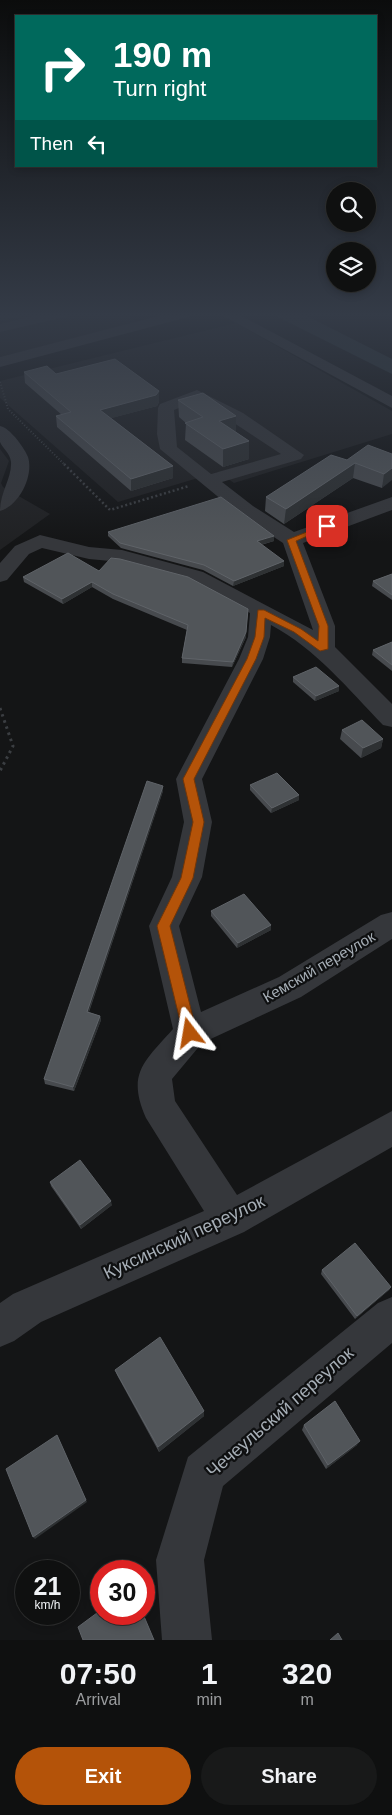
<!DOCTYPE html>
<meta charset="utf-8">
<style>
:root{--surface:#0f1010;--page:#181919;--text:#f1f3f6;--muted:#9b9d9f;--line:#2f3030;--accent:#b45309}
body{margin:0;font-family:Helvetica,sans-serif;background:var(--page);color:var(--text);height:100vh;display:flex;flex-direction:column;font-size:19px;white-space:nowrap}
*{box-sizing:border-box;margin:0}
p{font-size:16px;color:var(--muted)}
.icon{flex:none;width:28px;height:28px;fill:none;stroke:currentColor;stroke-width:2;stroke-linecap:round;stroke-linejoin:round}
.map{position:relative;height:1640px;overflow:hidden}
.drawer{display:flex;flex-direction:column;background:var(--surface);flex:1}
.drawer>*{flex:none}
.top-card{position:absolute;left:15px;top:15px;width:362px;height:152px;border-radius:0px;box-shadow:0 2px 8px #0003,0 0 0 1px var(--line);background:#00695c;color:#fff;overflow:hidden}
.controls{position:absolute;left:326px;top:182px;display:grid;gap:10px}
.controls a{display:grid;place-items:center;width:50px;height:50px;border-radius:50%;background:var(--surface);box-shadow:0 2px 8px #0003,0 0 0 1px var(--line);font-size:25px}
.speed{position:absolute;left:15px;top:1560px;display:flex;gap:10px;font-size:25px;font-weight:700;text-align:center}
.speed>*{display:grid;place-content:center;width:65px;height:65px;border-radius:50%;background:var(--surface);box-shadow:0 2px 8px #0003,0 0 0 1px var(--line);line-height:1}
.speed small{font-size:12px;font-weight:400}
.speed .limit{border:8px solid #d22;background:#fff;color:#111}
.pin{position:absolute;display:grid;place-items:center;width:42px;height:42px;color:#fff;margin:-21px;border-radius:10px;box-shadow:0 2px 8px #0006}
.me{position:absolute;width:55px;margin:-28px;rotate:346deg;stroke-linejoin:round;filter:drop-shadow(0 0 4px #0008)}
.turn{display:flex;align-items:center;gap:18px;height:105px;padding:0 15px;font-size:22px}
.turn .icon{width:65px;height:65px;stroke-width:2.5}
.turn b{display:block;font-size:35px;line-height:42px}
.then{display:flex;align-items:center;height:48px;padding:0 15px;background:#0003;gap:10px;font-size:19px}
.eta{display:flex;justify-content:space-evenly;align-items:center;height:85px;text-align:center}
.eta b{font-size:30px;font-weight:600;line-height:35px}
.button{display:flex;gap:10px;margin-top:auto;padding:10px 15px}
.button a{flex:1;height:58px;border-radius:30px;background:var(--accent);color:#fff;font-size:20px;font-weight:600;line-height:58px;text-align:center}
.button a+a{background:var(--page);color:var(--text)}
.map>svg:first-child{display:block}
.built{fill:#202123}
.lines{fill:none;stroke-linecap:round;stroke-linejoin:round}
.river{fill:#2b363a;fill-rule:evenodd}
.path-far2{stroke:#3b3e42;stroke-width:2;stroke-dasharray:1 2;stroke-linecap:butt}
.path-far1{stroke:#3b3e42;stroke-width:2.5;stroke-dasharray:2 2.5;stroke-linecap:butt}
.path{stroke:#3b3e42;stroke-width:3;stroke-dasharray:2.5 4;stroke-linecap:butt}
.minor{fill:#35373b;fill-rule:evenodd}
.wall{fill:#474a4e}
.shaded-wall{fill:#2e3133}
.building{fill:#515559;stroke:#5f6368}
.route{fill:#b45309;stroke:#753606}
.labels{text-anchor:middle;stroke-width:4.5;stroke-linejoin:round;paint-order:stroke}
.street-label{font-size:15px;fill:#a6aeb6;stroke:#0f1011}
.near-street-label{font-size:18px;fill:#a6aeb6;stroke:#0f1011}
</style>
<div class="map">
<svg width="392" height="1640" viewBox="0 0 392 1640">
<rect width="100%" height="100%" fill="#141516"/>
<g class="built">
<path d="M0,313H127L137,323L0,357Z"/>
<path d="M236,323L392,411V434L234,483L218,472L118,502L0,398V381Z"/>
<path d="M0,449L9,461L1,483L3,487L50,514L0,550Z"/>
</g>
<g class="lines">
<path class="river" d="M275,313H301L392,359V374L278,317Z"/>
<path class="path-far2" d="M0,382L8,409L65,465"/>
<path class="path-far1" d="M64,464L110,510L189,486"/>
<path class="path" d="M0,708L13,746L0,771"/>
<g class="minor">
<path d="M45,313H71L69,316L0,332V324Z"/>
<path d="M170,313H194L192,316L0,367V357Z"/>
<path d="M218,313H236L392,396V408Z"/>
<path d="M197,390L243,413L304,455L301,459L222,482L253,506L294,532L392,497V510L303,543L335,626V647L392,704V727L383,725C348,689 316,649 271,625L270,637L263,659L202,779L212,822L202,877L179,926L201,1012L279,977L381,915L392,912V939L301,997L202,1043L172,1079L175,1101L237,1195L392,1111V1147L244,1232L41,1322L14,1341L0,1347V1303L13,1294L204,1211L146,1118C126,1073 145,1061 173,1029L149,926L172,877L184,822L176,779L239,659L248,637L250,613L189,580L121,562L89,559L42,548L29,554L7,580L0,582V563L15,546L40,535L89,547L122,550L203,572L313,630L283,543L239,514L160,449L157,434L158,408L160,404ZM196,401L231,421L281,454L211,474L177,447L174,410Z"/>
<path d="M0,426C7,428 10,432 15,437C20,443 25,450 28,457C34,476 19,506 0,511C0,492 12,478 11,462C10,453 3,449 0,442C0,437 0,430 0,426Z"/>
<path d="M392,1297V1343L223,1486L204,1560L212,1640H162L156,1560L188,1457L378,1303Z"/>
</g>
</g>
<g class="wall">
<path d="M24,372L56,374L159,402L157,406L111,418L173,466V478L131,491L57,427L56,416L62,415L25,383Z"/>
<path d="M178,400L236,416V432L249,441V459L223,467L185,440L186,423L179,417Z"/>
<path d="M392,454L382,488L353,478L284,524L265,511L266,497L347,460Z"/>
<path d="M108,532L274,541L261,545L284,561V566L233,586L203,570L121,548L108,536Z"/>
<path d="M99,571L246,637L232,667L182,663V658L187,630L113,599L92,587L63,604L24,582L23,577Z"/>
<path d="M392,574V600L372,586L373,581Z"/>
<path d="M392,642V671L372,655L373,650Z"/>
<path d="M293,677L339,686V691L315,701L293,682Z"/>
<path d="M342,730L383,739L381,748L361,758L340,739Z"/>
<path d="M250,785L299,800L271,813L250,790Z"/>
<path d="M163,786V791L89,1012L100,1016L101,1020L74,1091L45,1084L44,1079Z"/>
<path d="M211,911L271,925V930L237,948L211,916Z"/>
<path d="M50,1182L112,1205L81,1229L51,1186Z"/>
<path d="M322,1270L391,1287L389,1290L355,1319L321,1274Z"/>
<path d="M115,1370L204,1411V1416L159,1452L117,1375Z"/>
<path d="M304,1425L357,1445L326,1469L302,1430Z"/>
</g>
<g class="shaded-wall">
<path d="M12,313H38L0,321V316Z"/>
<path d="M159,391V402L157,406L101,421L100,410Z"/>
<path d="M236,416V433L219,421Z"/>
<path d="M249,441V459L223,467V449Z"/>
<path d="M355,463L353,478L284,524L286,509Z"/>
<path d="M173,466V478L131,491V479Z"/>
<path d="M392,468V480L382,488L384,474Z"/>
<path d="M274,536V541L256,546L257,541Z"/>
<path d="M284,561V566L233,586L234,581Z"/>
<path d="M92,582V587L63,604L62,599Z"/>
<path d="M248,609L246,637L232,667L233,662Z"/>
<path d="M339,686V691L315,701L316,696Z"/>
<path d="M383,739L381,748L361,758L363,748Z"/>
<path d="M163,786V791L87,1017V1012Z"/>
<path d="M299,795V800L271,813L272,808Z"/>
<path d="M271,925V930L237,948L238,943Z"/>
<path d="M100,1016L101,1020L74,1091L73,1087Z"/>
<path d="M111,1201L112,1205L81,1229L80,1225Z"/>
<path d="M391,1287L389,1290L355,1319L357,1316Z"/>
<path d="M204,1411V1416L159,1452L158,1447Z"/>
<path d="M57,1435L87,1502L35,1539L33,1537Z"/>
<path d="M360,1441L357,1445L326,1469L328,1465Z"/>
</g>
<g class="building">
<path d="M0,313H12L0,316Z"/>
<path d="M115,359L159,391L156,395L100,410L173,466L131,479L56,416L71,412L24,372L47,366L56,374Z"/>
<path d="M203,393L236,416L219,421L249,441L223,449L185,423L203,417L178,400Z"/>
<path d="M368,445L392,454V468L384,474L355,463L286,509L266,497L331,455L347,460Z"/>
<path d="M221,497L274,536L257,541L284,561L234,581L204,565L120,543L108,532Z"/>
<path d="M68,553L99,571L111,558L120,559L188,577L248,609L246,632L233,662L182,658L188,625L113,594L92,582L62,599L23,577Z"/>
<path d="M392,574V595L373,581Z"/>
<path d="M392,642V665L373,650Z"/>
<path d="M316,667L339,686L316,696L293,677Z"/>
<path d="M362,720L383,739L363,748L342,730Z"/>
<path d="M277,773L299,795L272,808L250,785Z"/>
<path d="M147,781L163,786L87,1012L100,1016L73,1087L44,1079Z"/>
<path d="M244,894L271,925L238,943L211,911Z"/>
<path d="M80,1160L111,1201L80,1225L50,1182Z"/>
<path d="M355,1243L391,1287L357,1316L322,1270Z"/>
<path d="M160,1337L204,1411L158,1447L115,1370Z"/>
<path d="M335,1401L360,1441L328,1465L304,1425Z"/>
<path d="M57,1435L86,1500L33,1537L6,1469Z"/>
<path d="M101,1610V1614H143L154,1640H83L78,1627Z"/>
<path d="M338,1633L342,1640H330Z"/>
</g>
<linearGradient id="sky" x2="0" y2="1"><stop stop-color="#0b0c0c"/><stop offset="0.58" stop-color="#343b47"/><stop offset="1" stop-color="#343b47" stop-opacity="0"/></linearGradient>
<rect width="392" height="543" fill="url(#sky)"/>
<path class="route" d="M324,525L331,526L296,541L328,626V649L320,651L294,632L265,618L264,637L256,659L194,779L204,822L193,878L170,926L197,1033L195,1037L190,1039L185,1037L183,1033L157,926L181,878L193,822L183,779L247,659L255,637L258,610H264L301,629L318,641L319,626L287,540Z"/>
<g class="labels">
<g class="street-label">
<text transform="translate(319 967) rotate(-30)" y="5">Кемский переулок</text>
</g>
<g class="near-street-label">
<text transform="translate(184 1237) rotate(-25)" y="6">Куксинский переулок</text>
<text transform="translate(280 1412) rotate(-41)" y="6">Чечеульский переулок</text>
</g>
</g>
</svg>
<div class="controls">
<a><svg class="icon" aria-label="search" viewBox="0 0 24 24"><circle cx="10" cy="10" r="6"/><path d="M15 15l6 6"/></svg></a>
<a><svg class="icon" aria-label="layers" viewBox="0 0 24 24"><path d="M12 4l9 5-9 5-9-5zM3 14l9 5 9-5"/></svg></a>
</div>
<div class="speed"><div>21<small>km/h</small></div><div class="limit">30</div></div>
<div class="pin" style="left:327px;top:526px;background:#d93025"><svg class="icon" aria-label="arrive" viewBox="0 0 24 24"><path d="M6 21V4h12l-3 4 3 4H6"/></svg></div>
<svg class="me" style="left:190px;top:1033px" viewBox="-20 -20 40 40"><path d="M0-17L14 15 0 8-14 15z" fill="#b45309" stroke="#fff" stroke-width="4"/></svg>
<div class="top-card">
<div class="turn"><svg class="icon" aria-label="right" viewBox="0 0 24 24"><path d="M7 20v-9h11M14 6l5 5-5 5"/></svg><div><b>190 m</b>Turn right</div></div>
<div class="then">Then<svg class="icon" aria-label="left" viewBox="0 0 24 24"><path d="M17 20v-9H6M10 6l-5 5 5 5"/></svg></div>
</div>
</div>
<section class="drawer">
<div class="eta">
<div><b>07:50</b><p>Arrival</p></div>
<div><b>1</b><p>min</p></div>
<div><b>320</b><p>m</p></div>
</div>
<div class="button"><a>Exit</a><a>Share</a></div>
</section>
